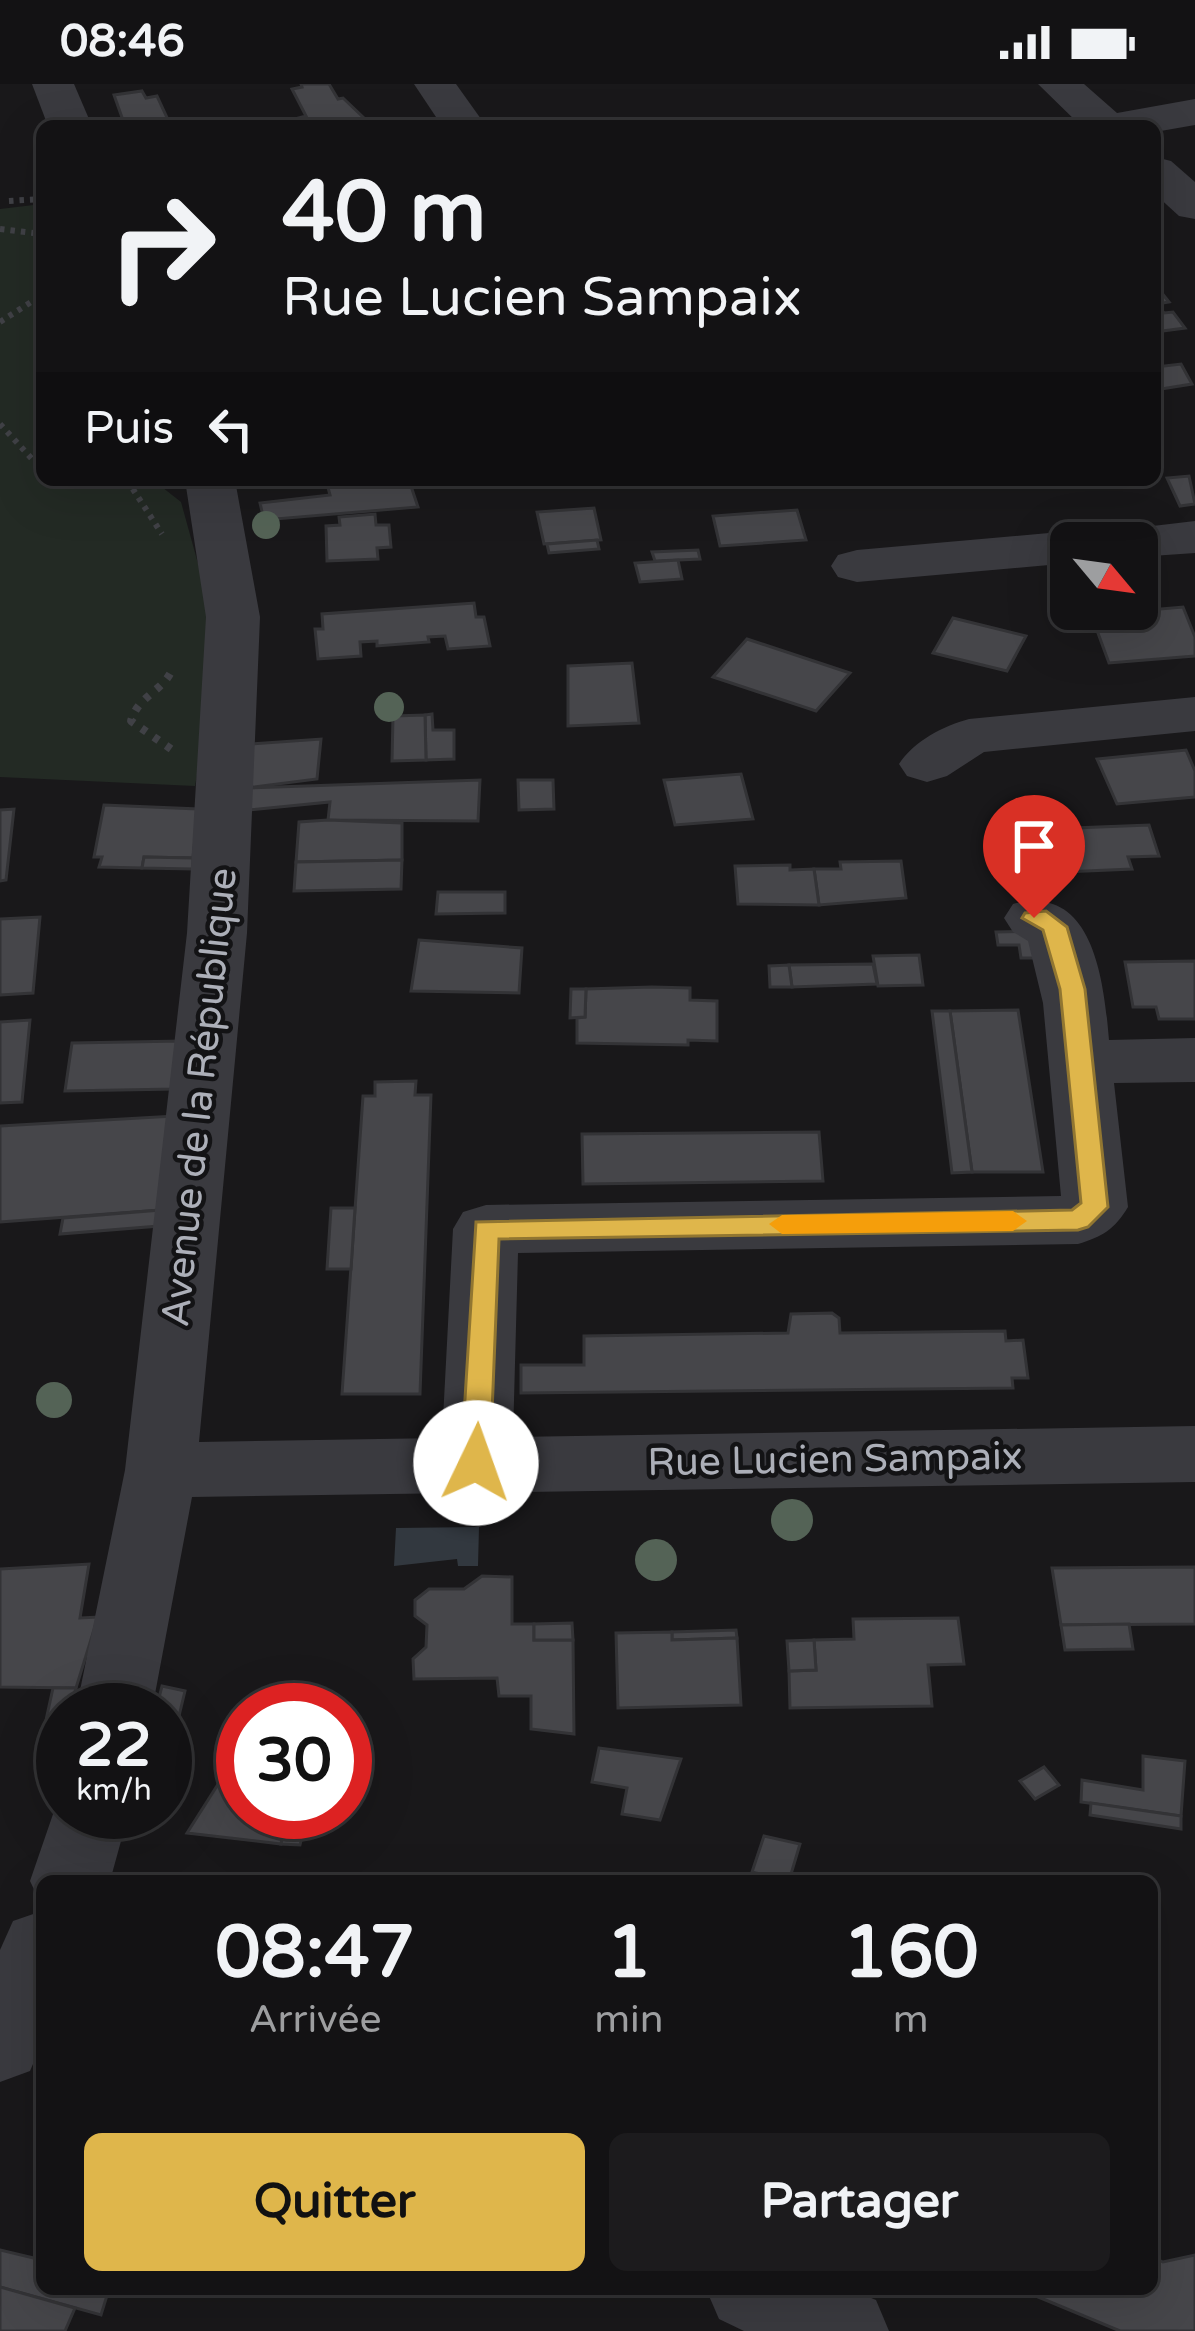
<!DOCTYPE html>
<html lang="fr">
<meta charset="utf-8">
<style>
:root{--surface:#131214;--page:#1c1b1d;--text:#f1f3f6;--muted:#9d9ea0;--line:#323234;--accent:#dfb64b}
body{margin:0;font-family:"Varela Round",sans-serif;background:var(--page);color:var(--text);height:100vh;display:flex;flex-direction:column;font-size:45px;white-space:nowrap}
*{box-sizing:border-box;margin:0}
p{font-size:39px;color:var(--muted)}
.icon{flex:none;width:66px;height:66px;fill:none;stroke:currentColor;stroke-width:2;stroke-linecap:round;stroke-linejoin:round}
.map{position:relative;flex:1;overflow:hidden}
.details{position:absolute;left:36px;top:1791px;width:1122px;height:420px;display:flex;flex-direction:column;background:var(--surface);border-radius:18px;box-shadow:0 12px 48px #0002,0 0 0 3px var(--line)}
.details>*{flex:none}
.guide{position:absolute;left:36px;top:36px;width:1125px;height:366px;border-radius:18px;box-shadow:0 12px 48px #0002,0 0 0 3px var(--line);background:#131214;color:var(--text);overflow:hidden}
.needle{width:78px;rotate:119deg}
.controls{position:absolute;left:1050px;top:438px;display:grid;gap:24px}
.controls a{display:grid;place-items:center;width:108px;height:108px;border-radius:18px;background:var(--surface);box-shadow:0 12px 48px #0002,0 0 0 3px var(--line);font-size:60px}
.speed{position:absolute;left:36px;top:1599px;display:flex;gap:24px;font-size:60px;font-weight:700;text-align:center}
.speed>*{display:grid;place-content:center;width:156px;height:156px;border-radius:50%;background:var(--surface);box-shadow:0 12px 48px #0002,0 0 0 3px var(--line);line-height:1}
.speed small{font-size:30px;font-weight:400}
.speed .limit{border:18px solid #d22;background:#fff;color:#111}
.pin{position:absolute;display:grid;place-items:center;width:102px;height:102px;color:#fff;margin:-123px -51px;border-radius:50% 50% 50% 0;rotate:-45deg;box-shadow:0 0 12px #0007}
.pin .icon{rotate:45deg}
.me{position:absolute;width:132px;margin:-66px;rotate:3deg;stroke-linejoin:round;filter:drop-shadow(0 0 9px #0008)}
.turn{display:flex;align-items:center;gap:42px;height:252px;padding:0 48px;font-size:54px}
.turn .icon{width:156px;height:156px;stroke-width:2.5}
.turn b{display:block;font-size:84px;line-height:102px}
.then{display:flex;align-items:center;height:114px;padding:0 48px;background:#0003;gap:24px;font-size:45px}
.eta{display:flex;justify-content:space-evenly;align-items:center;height:204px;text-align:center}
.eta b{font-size:72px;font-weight:700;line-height:84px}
.primary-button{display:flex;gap:24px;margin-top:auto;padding:24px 48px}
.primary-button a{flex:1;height:138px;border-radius:18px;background:var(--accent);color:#111;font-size:48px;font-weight:700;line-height:138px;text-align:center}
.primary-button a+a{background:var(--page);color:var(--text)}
.status{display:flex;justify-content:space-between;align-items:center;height:84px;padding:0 60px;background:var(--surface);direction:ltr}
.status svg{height:33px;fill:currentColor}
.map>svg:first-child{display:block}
.green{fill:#232a24}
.water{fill:#32383f}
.building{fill:#46464a;stroke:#333336;stroke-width:3}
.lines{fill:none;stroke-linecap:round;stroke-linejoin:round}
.path-far1{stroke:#404146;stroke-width:6;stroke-dasharray:4.5 6;stroke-linecap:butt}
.path{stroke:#404146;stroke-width:8;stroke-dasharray:6 9;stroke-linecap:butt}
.minor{fill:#3a3a3f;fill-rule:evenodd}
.tree{fill:#546356}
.route{fill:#dfb64b;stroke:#917631;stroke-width:3}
.slow{fill:#f59e0b}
.labels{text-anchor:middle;stroke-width:9;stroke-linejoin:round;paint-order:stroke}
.street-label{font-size:39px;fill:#acafb8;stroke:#131315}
</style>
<div class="status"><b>08:46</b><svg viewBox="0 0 49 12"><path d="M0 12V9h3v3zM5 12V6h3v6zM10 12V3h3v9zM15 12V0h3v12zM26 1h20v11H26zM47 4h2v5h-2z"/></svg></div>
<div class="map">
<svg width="1195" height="2247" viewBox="0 0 1195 2247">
<rect width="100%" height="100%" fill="#19181a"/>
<path class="green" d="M42,120V396H153L181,418L202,494L213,562L209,624L195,702L0,693V125Z"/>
<path class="water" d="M479,1443L478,1482H458L457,1475L394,1482L396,1444Z"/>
<g class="building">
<path d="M301,0H329L338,15L343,14L364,34L269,42L306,32L292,5L302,3Z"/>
<path d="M142,7L146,14L157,12L170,40L125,42L114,11Z"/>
<path d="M1161,208L1169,218L1157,220L1164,229L1173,228L1185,244L1155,248V209Z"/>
<path d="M1181,280L1192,300L1155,306V283Z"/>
<path d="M1189,392L1195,420L1180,422L1167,394Z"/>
<path d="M326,396H409L418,423L264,436L260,419L330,411Z"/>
<path d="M594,424L601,456L544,460L537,428Z"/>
<path d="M797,426L806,456L720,462L713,432Z"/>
<path d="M375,430L376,441H389L391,463L377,464L378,475L327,477L326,442L340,441L339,433Z"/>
<path d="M597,456L599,465L549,469L547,460Z"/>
<path d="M698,466L700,475L678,476L655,477L652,468Z"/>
<path d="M678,476L682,495L640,498L635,479Z"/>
<path d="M474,519L476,533H484L490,562L448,565L445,552L428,553L429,558L377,562V557L360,558L361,572L318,575L315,545H323L322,530Z"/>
<path d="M1183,523L1195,553V572L1109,579L1095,541L1152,537L1148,526Z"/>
<path d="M1148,528L1152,537L1095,541L1090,532Z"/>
<path d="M953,534L1026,552L1007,587L933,569Z"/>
<path d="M747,555L850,589L816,627L713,593Z"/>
<path d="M632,579L639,639L568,642V582Z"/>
<path d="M432,630L433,646H454V675L426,676L425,631Z"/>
<path d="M425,631L426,676L392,677L393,632Z"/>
<path d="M321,655L317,695L246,704L251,660Z"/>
<path d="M1186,666L1195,687V713L1117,720L1097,675Z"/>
<path d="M741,690L753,735L675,741L664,696Z"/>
<path d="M480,696L478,737L328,736L330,718L239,727L246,704Z"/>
<path d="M518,696H553L554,725L519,726Z"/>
<path d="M104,721L198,725L193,774L144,773L142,784L99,783L102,773H94Z"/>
<path d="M14,725L6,796L0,797V726Z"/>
<path d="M328,736L402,739V776L296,778L299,738Z"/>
<path d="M1149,741L1159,772L1128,773L1132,785L1040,789L1034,765L1079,763L1074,744Z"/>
<path d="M144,773L193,774V785L142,784Z"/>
<path d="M402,776L401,805L294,807L296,778Z"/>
<path d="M901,777L906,814L819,821L814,785H841L840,778Z"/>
<path d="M790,781V786L814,785L819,821L738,820L735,782Z"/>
<path d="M438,808H505V829L436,830Z"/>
<path d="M40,833L33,909L0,911V835Z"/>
<path d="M1036,847L1041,874H1021L1019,861H998L996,848Z"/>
<path d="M419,856L522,864L519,909L411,907Z"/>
<path d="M919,871L923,901L878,902L873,872Z"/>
<path d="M1195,877V935H1159L1156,923H1133L1125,878Z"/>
<path d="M873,880L877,900L792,903L789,881Z"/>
<path d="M789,881L792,903H770L769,882Z"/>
<path d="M652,903L690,904V916L717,917V957L688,956V961L577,959V934L585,933L586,905Z"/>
<path d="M571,905H586L585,933L570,934Z"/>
<path d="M1018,926L1043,1088H972L950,927Z"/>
<path d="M932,927H950L972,1088L952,1089Z"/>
<path d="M30,936L22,1018L0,1019V938Z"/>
<path d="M181,957L175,1005L65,1007L72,959Z"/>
<path d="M416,997L415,1011H431L420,1310H342L363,1012H375V998Z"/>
<path d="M174,1032L161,1126L0,1138V1042Z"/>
<path d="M819,1048L823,1097L583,1100L582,1050Z"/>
<path d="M331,1124H355L351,1185H327Z"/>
<path d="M161,1126L159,1142L60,1150L63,1134Z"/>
<path d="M832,1229L839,1234L840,1249L1005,1247L1006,1257L1023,1256L1028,1294H1012L1013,1304L521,1309V1281H584V1252L788,1249L791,1230Z"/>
<path d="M89,1480L80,1534L98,1533L76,1604L0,1603V1485Z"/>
<path d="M1195,1483V1540L1061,1541L1052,1484Z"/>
<path d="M482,1492L512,1493V1540H534V1556H573L574,1650L531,1645V1612H499L497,1594L414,1595L413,1575L426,1563L427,1541L415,1532V1516L429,1505H464Z"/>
<path d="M958,1534L964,1580L928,1581L932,1622L790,1624L789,1587L816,1586L814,1556L854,1555L853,1535Z"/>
<path d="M572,1539L573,1556H534V1540Z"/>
<path d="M1129,1540L1133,1565L1065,1566L1061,1541Z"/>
<path d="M736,1546L737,1554L672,1556V1548Z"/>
<path d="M672,1548V1556L737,1554L741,1621L618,1624L616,1549Z"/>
<path d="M814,1556L816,1586L789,1587L787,1557Z"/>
<path d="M162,1602L185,1607L168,1678L165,1626H156Z"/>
<path d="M53,1604H76L70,1626H63V1638L46,1636Z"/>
<path d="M243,1661L239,1681L243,1682V1728H288L281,1760L187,1749Z"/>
<path d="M599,1664L681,1675L660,1736L622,1730L627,1704L592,1698Z"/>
<path d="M1143,1672L1185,1677L1181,1732L1081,1718L1082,1696L1143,1706Z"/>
<path d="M1044,1683L1059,1701L1035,1715L1020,1697Z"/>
<path d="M1091,1719L1181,1732V1745L1090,1731Z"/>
<path d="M288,1728H308L300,1761L281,1760Z"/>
<path d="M764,1752L800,1760L789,1797L752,1788Z"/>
<path d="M0,2166L42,2176V2205H109L101,2231L0,2203Z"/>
<path d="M1195,2171V2247H1120L1019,2205H1152V2173L1163,2178Z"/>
<path d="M0,2203L75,2224L65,2247H0Z"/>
</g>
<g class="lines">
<g class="path-far1">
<path d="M9,117L42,115"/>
<path d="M0,145L42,150"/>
<path d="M0,238L42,211"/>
<path d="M0,340L42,386"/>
<path d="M51,396L57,403"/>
<path d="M127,396L162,450"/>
</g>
<path class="path" d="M171,665L131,637C138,612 162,608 172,586"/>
<g class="minor">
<path d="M32,0H74L92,42H48Z"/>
<path d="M414,0H456L486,42H442Z"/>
<path d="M1038,0H1084L1117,29L1195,15V41L1155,48V42H1081Z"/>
<path d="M1155,73L1171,77L1195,98V135L1179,132L1155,110Z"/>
<path d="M185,396H235L260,533L247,849L199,1358L442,1354L453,1145L463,1128L486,1121L1061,1112L1043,919L1028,857L1013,848L1004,834L1013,820C1094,798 1104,898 1109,956L1195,954V998L1114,999L1128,1123C1115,1145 1102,1153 1078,1160L518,1169L513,1353L1195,1342V1398L192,1413L152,1626H76L125,1386L187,849L206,533Z"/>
<path d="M1195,437V469L1137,473V459H1071V479L857,498L838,493L831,482L838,471L857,466L1071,447L1089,452L1094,459L1102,448Z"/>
<path d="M1195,613V647L984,668L947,692L927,698L907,692L899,680C914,657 943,642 969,635Z"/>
<path d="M62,1704L63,1728H129L110,1797H42V1822L30,1797Z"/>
<path d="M42,1827V1959L30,1987L0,1998V1866L13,1837Z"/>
<path d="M706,2205H850L876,2216L889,2247H744L719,2235Z"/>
</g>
</g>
<g class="tree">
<circle cx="266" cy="441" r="14"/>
<circle cx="389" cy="623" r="15"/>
<circle cx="54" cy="1316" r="18"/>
<circle cx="792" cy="1436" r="21"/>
<circle cx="656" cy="1476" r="21"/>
</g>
<path class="route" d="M1046,827L1067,843L1085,905L1108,1123L1088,1143L1078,1146L499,1155L490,1379L486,1387H465L461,1379L476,1138L1072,1126L1081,1119L1060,905L1043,846L1022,834L1025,829Z"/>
<path class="slow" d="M1013,1127L1027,1137L1013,1147L782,1150L769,1140L782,1131Z"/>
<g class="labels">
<g class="street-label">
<text transform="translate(198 1013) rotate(-84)" y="14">Avenue de la République</text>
<text transform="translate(835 1374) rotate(-1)" y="14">Rue Lucien Sampaix</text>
</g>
</g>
</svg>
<div class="controls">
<a><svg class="needle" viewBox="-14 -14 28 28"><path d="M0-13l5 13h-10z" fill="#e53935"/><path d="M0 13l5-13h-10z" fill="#9d9ea0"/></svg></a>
</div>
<div class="speed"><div>22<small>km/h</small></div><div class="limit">30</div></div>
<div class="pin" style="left:1034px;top:834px;background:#d93025"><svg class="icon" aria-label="arrive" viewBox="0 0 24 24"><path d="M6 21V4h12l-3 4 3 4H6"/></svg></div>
<svg class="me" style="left:476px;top:1379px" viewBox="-20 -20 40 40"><circle r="19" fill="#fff"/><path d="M0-13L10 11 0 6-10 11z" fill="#dfb64b"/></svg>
<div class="guide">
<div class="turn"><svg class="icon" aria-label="right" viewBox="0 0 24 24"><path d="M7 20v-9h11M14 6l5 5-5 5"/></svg><div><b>40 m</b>Rue Lucien Sampaix</div></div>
<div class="then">Puis<svg class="icon" aria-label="left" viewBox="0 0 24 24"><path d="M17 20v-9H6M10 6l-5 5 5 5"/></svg></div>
</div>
<section class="details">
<div class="eta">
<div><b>08:47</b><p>Arrivée</p></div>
<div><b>1</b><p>min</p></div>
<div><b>160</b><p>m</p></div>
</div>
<div class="primary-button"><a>Quitter</a><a>Partager</a></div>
</section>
</div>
